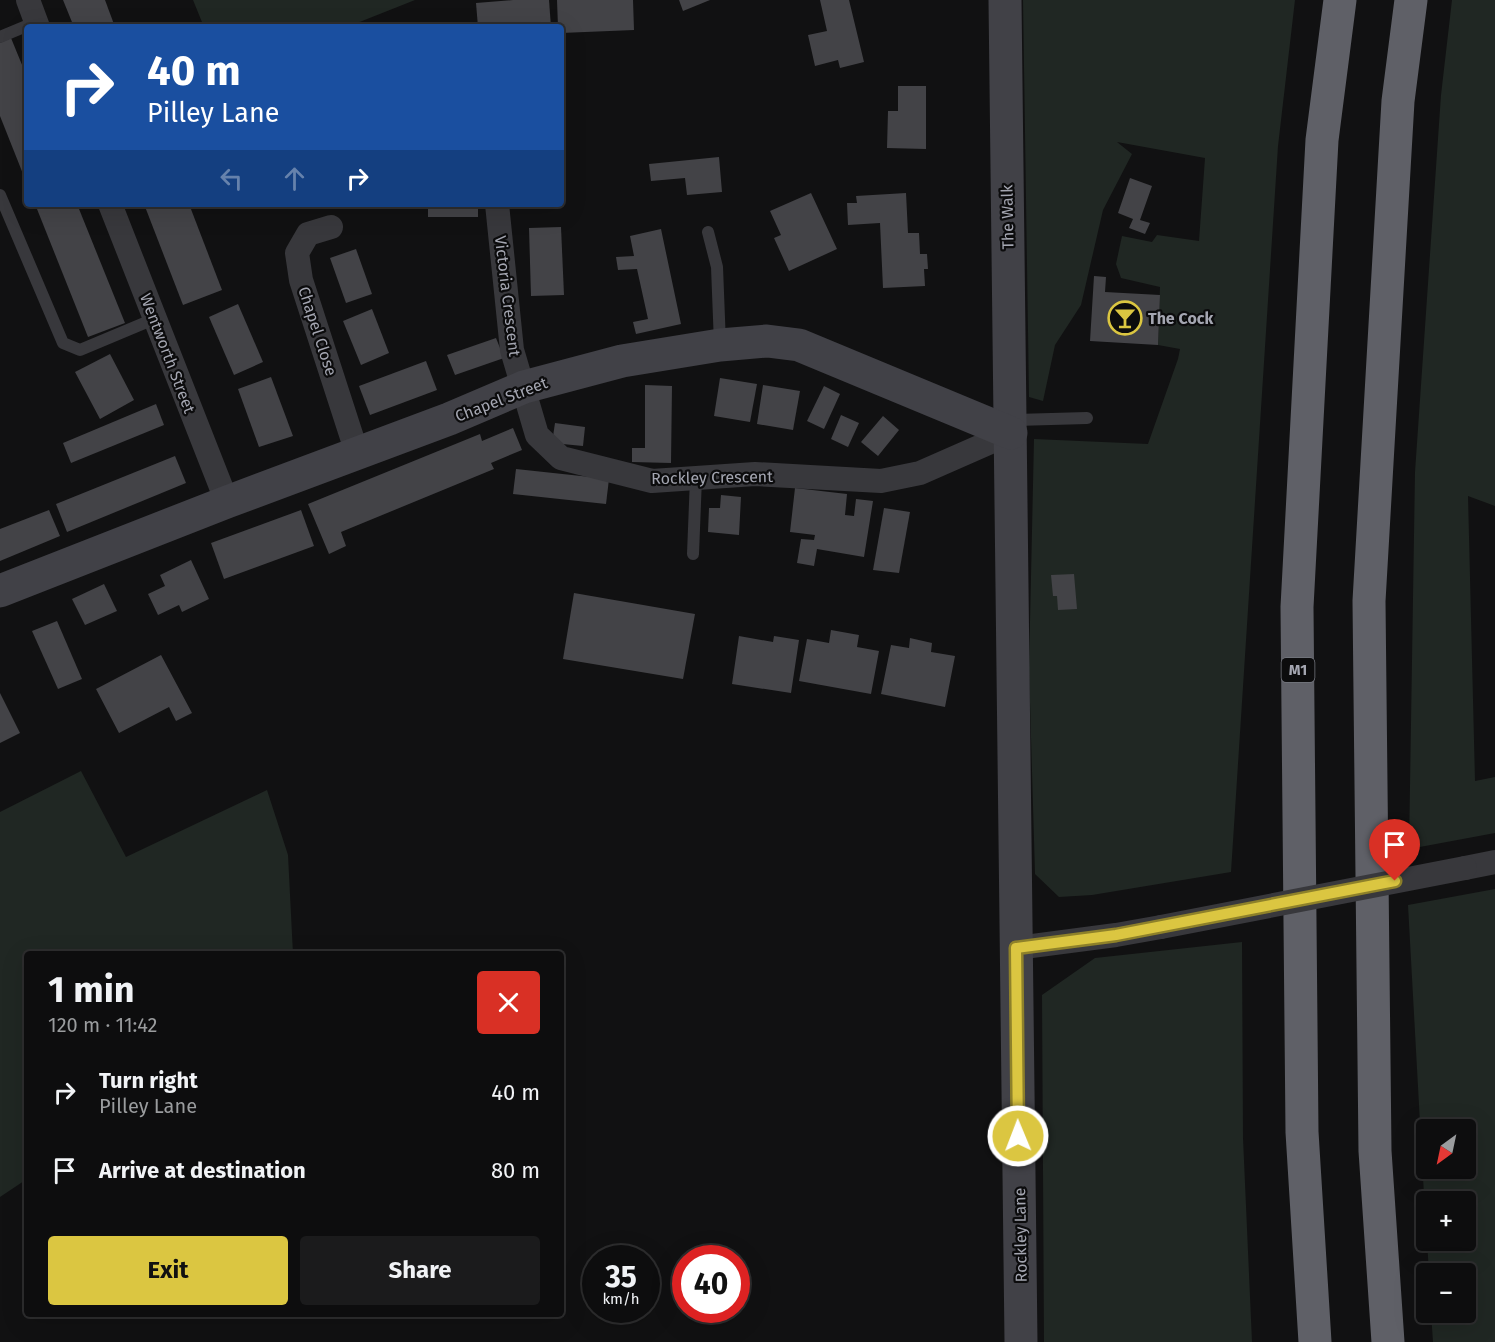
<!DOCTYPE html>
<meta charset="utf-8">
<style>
:root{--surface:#0d0d0e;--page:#1b1b1c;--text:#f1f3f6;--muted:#9a9c9e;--line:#2d2d2e;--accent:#dbc641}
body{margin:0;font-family:"Fira Sans",sans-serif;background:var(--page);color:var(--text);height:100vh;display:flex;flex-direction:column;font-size:22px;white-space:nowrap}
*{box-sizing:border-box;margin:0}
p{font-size:20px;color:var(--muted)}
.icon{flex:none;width:33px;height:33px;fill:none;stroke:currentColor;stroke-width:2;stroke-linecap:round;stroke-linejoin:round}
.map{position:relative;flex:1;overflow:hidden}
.panel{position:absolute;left:24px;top:951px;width:540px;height:366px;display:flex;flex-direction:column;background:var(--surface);border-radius:6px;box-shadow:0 6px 24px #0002,0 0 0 2px var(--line)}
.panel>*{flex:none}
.guide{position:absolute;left:24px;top:24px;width:540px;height:183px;border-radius:6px;box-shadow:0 6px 24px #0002,0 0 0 2px var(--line);background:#1a4fa0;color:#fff;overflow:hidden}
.needle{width:39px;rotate:213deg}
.buttons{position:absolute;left:1416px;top:1119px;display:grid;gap:12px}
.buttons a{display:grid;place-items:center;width:60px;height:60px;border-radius:6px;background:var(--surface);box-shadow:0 6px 24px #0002,0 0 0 2px var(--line);font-size:30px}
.speed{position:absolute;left:582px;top:1245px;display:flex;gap:12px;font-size:30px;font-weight:700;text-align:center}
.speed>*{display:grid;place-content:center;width:78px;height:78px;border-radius:50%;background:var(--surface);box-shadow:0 6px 24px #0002,0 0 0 2px var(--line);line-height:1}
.speed small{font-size:15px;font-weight:400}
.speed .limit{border:9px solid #d22;background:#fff;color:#111}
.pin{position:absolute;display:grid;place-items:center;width:51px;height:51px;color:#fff;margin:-62px -26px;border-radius:50% 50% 50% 0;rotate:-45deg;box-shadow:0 0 6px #0007}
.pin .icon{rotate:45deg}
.me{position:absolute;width:66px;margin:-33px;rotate:359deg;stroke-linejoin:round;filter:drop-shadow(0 0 4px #0008)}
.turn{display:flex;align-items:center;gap:21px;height:126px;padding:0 24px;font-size:27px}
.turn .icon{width:78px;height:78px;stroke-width:2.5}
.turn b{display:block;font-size:42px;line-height:51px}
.lanes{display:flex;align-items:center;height:57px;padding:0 24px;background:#0003;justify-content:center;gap:30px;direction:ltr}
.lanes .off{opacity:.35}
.round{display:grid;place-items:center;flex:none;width:63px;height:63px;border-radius:6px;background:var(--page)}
.headline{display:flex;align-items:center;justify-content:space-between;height:102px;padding:0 24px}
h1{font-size:36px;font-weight:700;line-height:45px}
.action{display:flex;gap:12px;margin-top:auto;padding:12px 24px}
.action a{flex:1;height:69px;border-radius:6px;background:var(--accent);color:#111;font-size:24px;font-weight:700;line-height:69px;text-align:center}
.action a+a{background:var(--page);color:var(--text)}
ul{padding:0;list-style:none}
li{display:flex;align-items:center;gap:18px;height:78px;padding:0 24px}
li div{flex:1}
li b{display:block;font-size:22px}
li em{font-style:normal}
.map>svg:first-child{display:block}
.green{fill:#202723;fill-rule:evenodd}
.building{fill:#434347}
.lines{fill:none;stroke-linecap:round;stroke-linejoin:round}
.lane{stroke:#38383c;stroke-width:12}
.street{stroke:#38383c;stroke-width:24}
.secondary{stroke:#414147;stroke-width:33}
.highway{stroke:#5f6067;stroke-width:33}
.street-bridge{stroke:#38383c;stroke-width:24}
.route-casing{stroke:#8e812a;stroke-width:15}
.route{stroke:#dbc641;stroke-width:10}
.labels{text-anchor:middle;stroke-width:4.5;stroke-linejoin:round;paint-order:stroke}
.shield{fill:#0c0c0d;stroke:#767880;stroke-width:1.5}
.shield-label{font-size:15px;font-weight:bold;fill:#a4a6b1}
.street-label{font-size:16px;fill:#a4a6b1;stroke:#0c0c0d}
.poi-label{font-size:16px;font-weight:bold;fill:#a4a6b1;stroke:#0c0c0d;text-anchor:start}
</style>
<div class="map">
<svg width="1495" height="1342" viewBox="0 0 1495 1342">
<rect width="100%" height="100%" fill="#111112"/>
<g class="green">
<path d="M193,0H415L347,27H204Z"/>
<path d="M1023,0H1295L1278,146L1231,872L1092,895L1059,897L1035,874L1029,668L1034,439L1148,444L1178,359L1180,349L1158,345L1160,287L1121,278L1116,264L1122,236L1152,242L1157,235L1199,241L1205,158L1117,142L1132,154L1103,210L1081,305L1055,345L1043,401L1029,397Z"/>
<path d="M1452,0H1495V506L1468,496L1475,781L1495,777V833L1409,849L1415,472L1441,95Z"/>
<path d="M81,771L126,857L267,790L288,855L293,954H27V1179L0,1197V812Z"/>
<path d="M1495,889V1342H1433L1431,1313L1466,1312V1274L1429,1273L1427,1241L1466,1240V1202H1426V1232L1408,905ZM1426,1130H1466V1168H1426Z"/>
<path d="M1242,942L1243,1138L1252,1342H1044L1042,995L1095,958Z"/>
</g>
<g class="building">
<path d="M63,0H105L115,27H74Z"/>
<path d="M513,0H549L551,27H478L476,3Z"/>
<path d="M557,0H633L634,30L561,33V27H558Z"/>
<path d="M679,0H710L683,11Z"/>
<path d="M820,0H849L864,62L840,68L838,60L815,66L808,35L827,31Z"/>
<path d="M11,38L27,77V184L0,116V43Z"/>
<path d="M898,86H926V149L887,148L888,111H898Z"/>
<path d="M561,136H563L565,172H561Z"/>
<path d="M719,157L722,192L687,195L685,178L651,181L649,164Z"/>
<path d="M1130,178L1152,186L1140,220L1150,223L1145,234L1129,228L1133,219L1118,213Z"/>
<path d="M811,193L837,249L789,271L774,238L781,235L770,211Z"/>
<path d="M906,193L908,233H919L920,254H927L928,269H924L925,286L883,288L880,223L848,225L847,203H857L856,196Z"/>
<path d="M35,204H77L125,323L88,337Z"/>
<path d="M144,204H189L222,290L183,305Z"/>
<rect x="428" y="204" width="50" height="13"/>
<path d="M561,227L564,295L531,296L529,228Z"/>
<path d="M661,229L681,324L636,334L633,322L648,319L637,269L618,270L616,257L634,256L630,236Z"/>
<path d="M356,249L372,294L346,303L330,258Z"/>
<path d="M1094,276L1106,277L1105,292L1160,295L1158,345L1090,341Z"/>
<path d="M238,304L263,362L234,375L209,317Z"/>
<path d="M372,309L389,353L361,365L343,321Z"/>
<path d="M496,338L504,358L455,375L447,355Z"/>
<path d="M110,354L134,400L100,419L75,372Z"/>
<path d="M426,361L437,390L370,415L359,386Z"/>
<path d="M271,377L293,436L259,447L238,389Z"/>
<path d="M720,378L757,384L750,422L714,416Z"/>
<path d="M645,385L672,386L671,463L632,462V448H645Z"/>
<path d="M763,385L800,391L793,430L757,424Z"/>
<path d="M824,386L840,394L824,429L807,421Z"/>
<path d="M156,404L164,425L71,463L63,443Z"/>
<path d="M841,415L859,423L848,447L831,439Z"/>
<path d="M883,416L899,430L878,456L861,442Z"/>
<path d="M555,423L585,427L583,446L552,443Z"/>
<path d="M513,428L522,450L491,463L494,469L341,532L346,546L329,554L308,504L480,434L482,441Z"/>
<path d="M175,456L186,483L67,532L56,504Z"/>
<path d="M516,469L609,479L606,504L513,494Z"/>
<path d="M795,488L847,494L845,515L854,516L856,499L873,501L864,557L817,549L814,566L797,563L801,539L814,540L815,535L790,532Z"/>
<path d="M721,495L741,497L739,535L708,532L709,508H720Z"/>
<path d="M884,508L910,512L899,573L873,570Z"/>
<path d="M49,510L60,536L0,561V529Z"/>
<path d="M301,510L314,546L224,579L211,543Z"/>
<path d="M191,560L209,599L182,612L179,605L158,615L148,594L165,586L160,575Z"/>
<path d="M1074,574L1077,609L1058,610L1057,596H1053L1051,575Z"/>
<path d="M104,584L117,611L85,625L72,599Z"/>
<path d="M574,593L695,614L683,679L563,659Z"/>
<path d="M57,621L82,679L58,689L32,631Z"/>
<path d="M831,630L859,635L857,647L879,651L871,694L799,681L807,639L829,643Z"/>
<path d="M739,636L773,642L774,636L799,640L791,693L732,684Z"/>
<path d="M910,638L932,643L931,652L955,656L945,707L881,694L891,645L909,648Z"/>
<path d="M161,655L192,713L176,721L169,707L119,733L96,689Z"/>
<path d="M0,693L20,733L0,743Z"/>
</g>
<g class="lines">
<g class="lane">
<path d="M0,37L36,22"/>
<path d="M0,195L63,343L80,350L154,319"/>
<path d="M708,232L717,267L720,344"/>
<path d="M1012,420L1087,418"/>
<path d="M693,554L696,478"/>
</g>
<g class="street">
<path d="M28,0L38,27"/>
<path d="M110,204L227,502"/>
<path d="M497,204L512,350L537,435L561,458L652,481L755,474L881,481L920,473L1011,433"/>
<path d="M331,227L308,234L297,253L301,280L357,453"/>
<path d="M1465,868L1495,862"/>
<path d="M1016,948L1116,935L1161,927"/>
</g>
<g class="secondary">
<path d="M1005,0L1021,1342"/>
<path d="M0,591L227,502L449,419L524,387L622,361L720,345L767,341L799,345L1011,433"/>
</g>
<g class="highway">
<path d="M1315,1342L1302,1132L1297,607L1322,140L1340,0"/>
<path d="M1388,1342L1375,1151L1369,601L1398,101L1411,0"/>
</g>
<path class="street-bridge" d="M1161,927L1465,868"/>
</g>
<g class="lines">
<g class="route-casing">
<path id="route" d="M1018,1136L1016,948L1116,935L1395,881"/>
</g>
<use href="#route" class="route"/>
</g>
<defs>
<g id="bar-ring" transform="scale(1.725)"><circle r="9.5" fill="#0c0c0d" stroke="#dbc641" stroke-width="1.5"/><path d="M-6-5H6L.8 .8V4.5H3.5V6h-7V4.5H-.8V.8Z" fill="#dbc641"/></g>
</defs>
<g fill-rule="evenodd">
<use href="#bar-ring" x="1125" y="318"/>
</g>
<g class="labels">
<rect class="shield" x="1281.5" y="658" width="33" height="24" rx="4.5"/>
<g class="shield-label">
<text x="1298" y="675">M1</text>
</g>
<g class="street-label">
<text transform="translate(1007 217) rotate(-91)" y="6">The Walk</text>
<text transform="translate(508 296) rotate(83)" y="6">Victoria Crescent</text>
<text transform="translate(318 331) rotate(72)" y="6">Chapel Close</text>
<text transform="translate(168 353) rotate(69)" y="6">Wentworth Street</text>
<text transform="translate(501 399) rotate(-21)" y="6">Chapel Street</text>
<text transform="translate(712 477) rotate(-1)" y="6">Rockley Crescent</text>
<text transform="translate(1020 1235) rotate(-91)" y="6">Rockley Lane</text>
</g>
<g class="poi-label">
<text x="1148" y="324">The Cock</text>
</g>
</g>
</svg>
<div class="buttons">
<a><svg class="needle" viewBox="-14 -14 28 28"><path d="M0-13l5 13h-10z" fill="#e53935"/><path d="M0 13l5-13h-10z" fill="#9a9c9e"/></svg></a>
<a>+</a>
<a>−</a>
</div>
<div class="speed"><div>35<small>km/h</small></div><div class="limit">40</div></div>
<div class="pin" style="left:1395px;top:881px;background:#d93025"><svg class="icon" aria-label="arrive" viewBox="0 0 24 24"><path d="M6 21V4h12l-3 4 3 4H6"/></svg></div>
<svg class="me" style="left:1018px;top:1136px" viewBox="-20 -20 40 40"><circle r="17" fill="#dbc641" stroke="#fff" stroke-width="3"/><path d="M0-11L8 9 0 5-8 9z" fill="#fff"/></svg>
<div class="guide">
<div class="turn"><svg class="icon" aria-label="right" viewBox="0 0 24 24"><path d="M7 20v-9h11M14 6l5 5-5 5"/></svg><div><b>40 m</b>Pilley Lane</div></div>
<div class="lanes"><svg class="icon off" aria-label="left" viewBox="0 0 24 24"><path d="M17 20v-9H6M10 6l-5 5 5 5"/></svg><svg class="icon off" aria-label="ahead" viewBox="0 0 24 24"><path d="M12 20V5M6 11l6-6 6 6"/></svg><svg class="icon" aria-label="right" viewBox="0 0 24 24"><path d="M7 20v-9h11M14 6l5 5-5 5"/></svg></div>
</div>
<section class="panel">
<div class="headline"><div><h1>1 min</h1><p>120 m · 11:42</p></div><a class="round" style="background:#d93025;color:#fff"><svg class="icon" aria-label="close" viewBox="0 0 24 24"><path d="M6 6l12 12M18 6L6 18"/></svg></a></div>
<ul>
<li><svg class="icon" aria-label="right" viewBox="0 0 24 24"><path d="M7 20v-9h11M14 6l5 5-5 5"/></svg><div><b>Turn right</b><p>Pilley Lane</p></div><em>40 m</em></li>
<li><svg class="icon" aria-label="arrive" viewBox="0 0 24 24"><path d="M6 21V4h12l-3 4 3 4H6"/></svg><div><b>Arrive at destination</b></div><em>80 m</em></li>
</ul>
<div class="action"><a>Exit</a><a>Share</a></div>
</section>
</div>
